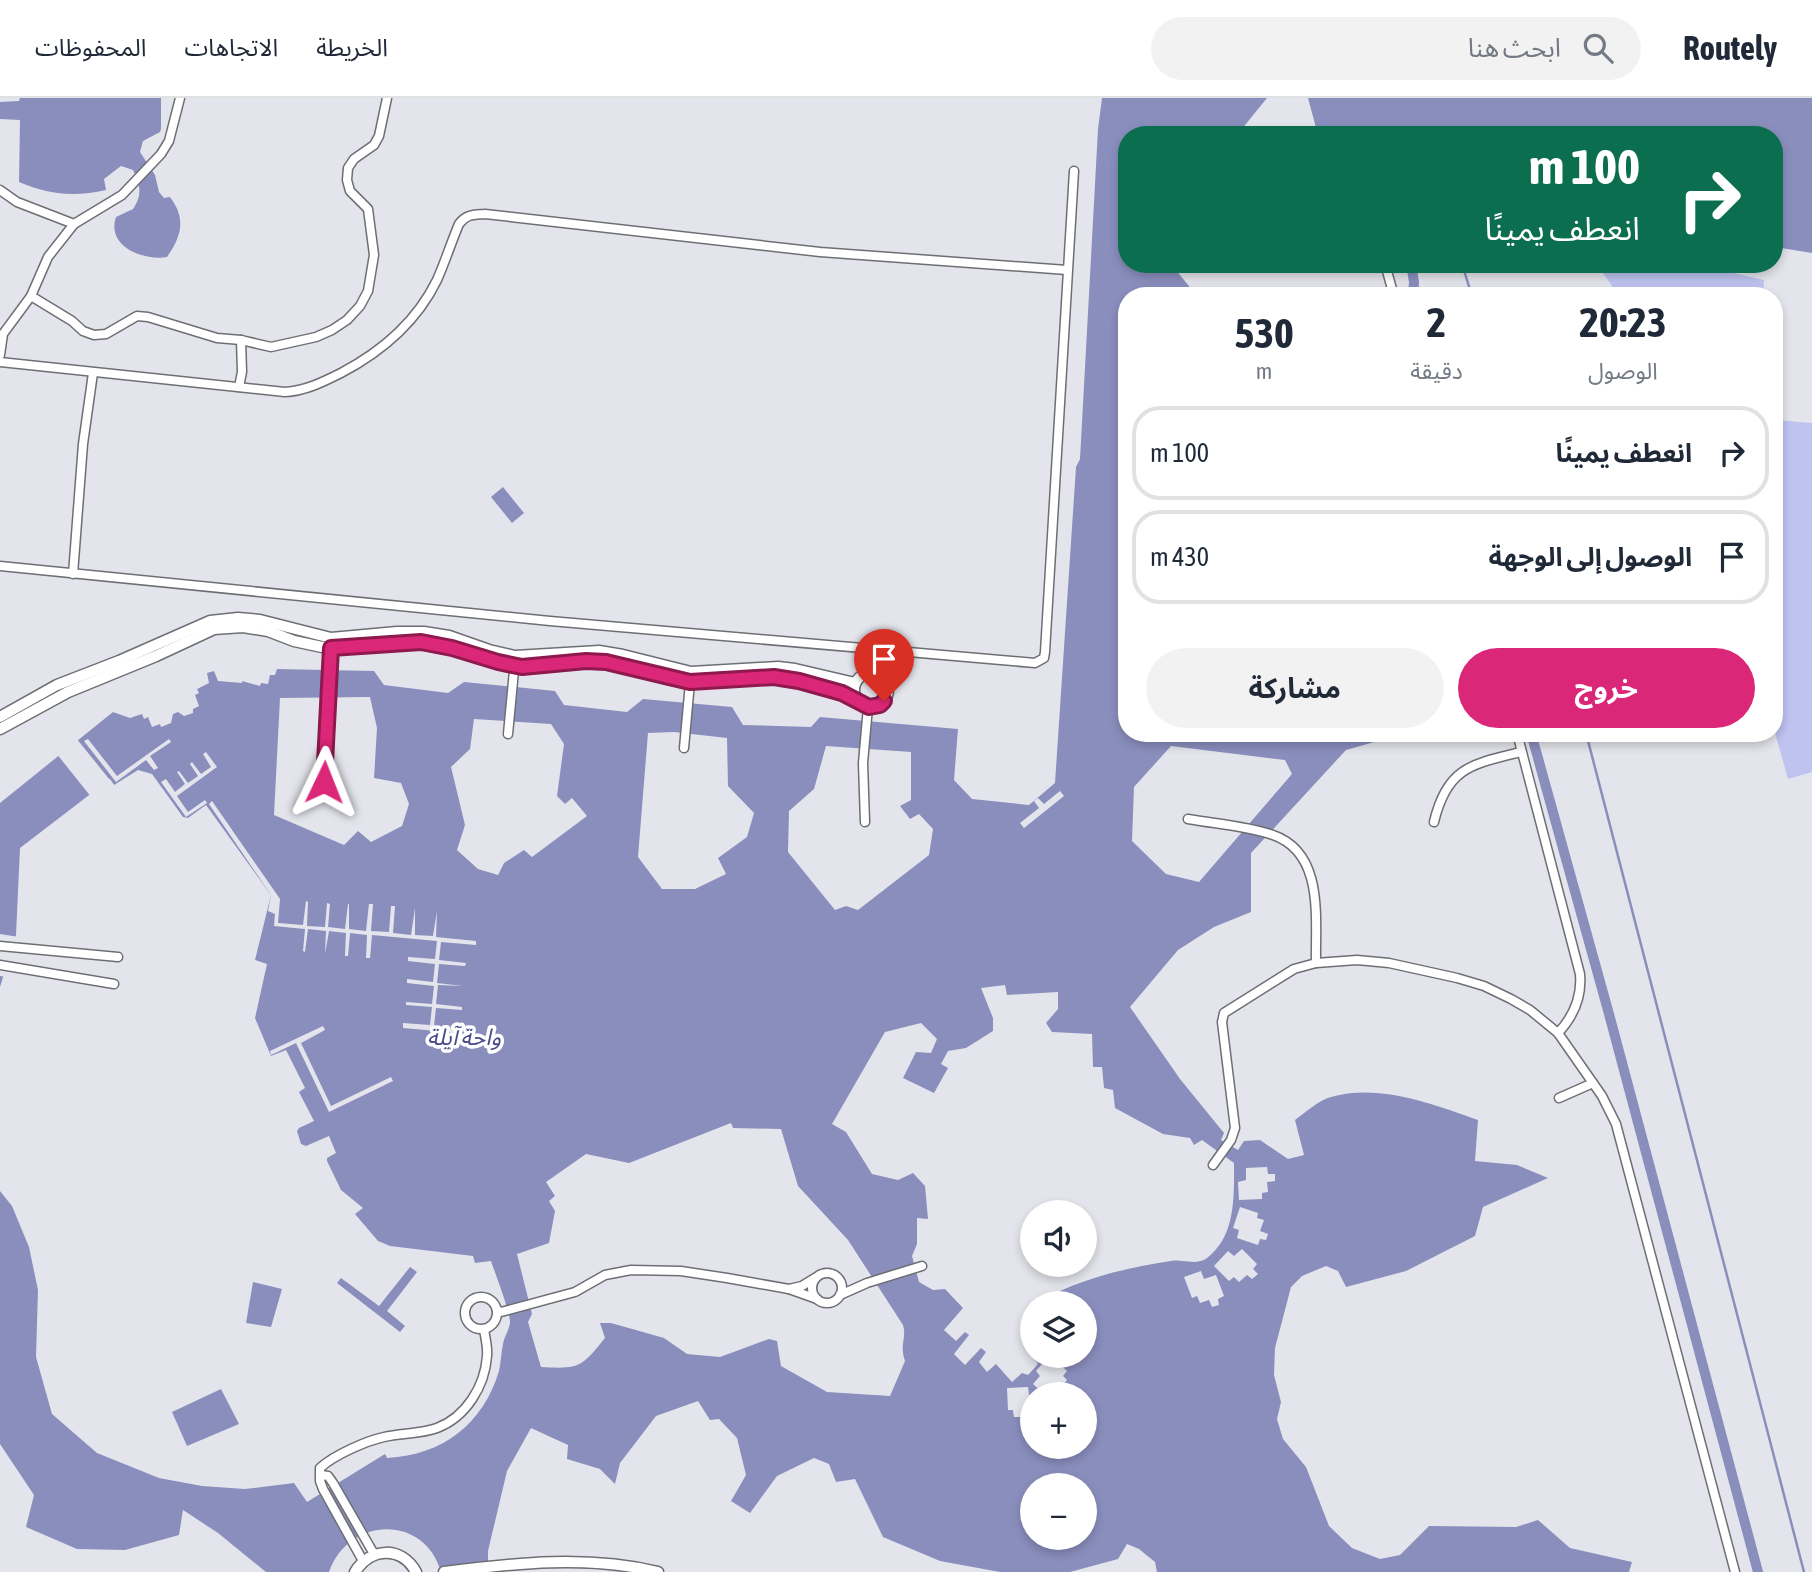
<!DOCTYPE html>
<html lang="ar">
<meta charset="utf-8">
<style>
:root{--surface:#fff;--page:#f2f2f3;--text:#1f2937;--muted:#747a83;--line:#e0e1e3;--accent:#db2777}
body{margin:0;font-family:"Asap Condensed","Noto Sans Arabic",sans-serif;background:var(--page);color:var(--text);direction:rtl;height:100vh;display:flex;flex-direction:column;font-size:26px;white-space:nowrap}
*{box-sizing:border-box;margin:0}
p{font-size:23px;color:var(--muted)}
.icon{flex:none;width:38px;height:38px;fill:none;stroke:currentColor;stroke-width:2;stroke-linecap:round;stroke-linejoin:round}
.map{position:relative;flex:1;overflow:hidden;direction:ltr}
.drawer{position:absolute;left:1118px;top:189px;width:665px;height:455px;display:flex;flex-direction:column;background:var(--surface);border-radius:28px;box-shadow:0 4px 10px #0003;direction:rtl}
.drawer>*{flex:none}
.banner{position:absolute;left:1118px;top:28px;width:665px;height:147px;border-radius:28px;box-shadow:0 4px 10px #0003;direction:rtl;background:#0b6e4f;color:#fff;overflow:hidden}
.controls{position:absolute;left:1020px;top:1102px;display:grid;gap:14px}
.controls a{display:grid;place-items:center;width:77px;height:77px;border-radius:50%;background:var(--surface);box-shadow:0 4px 10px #0003;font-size:35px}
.pin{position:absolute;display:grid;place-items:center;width:60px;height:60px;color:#fff;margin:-72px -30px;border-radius:50% 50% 50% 0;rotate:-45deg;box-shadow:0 0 7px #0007}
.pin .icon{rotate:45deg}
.me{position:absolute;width:77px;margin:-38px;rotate:2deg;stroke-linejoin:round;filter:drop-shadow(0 0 5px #0008)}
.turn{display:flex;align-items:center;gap:24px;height:147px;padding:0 28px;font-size:32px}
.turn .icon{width:91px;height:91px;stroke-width:2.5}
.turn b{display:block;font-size:49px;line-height:60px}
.eta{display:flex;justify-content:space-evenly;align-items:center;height:119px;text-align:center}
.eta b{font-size:42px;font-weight:700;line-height:49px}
.button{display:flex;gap:14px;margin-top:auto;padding:14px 28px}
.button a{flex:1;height:80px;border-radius:42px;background:var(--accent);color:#fff;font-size:28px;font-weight:700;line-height:80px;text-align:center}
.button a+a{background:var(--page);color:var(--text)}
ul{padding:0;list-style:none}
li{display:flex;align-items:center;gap:21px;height:94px;margin:0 14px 10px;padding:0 14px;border:4px solid var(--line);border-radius:28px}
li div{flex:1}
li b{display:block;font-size:26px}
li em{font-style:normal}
header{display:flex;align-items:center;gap:42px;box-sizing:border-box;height:98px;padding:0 35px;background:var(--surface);border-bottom:2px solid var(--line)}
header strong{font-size:33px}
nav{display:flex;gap:38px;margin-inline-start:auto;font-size:24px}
.search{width:490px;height:63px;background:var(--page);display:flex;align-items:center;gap:18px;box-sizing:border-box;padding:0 24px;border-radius:38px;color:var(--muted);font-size:26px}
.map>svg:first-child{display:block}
.green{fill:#bec3f0}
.water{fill:#8a8ebd;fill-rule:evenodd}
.pier{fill:#e4e5ec}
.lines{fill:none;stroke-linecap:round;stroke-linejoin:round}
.stream{stroke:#8a8ebd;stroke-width:2.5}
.canal{stroke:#8a8ebd;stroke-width:10}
.minor-casing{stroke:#6e6f75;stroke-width:11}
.tertiary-casing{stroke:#6e6f75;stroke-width:13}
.minor{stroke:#fff;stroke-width:8}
.tertiary{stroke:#fff;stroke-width:10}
.route-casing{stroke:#8e194d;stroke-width:18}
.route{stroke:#db2777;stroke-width:12}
.labels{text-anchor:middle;stroke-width:7;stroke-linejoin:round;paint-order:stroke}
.water-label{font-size:23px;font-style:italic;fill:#4a4c89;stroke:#fff}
</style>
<header>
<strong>Routely</strong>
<div class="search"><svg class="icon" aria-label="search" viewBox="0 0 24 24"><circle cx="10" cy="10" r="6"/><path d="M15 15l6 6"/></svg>ابحث هنا</div>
<nav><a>الخريطة</a><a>الاتجاهات</a><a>المحفوظات</a></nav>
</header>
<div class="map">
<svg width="1812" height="1474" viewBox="0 0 1812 1474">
<rect width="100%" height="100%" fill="#e4e5ec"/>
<g class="green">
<path d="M1602,166H1694L1764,182L1763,198H1619L1598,168Z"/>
<path d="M1775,322L1812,325V674L1788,681L1774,631Z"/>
</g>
<g class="water">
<path d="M20,0H161V31L160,34L143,43L140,54L155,77L159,94L164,100L170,99C186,120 182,138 167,159C143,163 106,148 116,119L133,111C143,96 140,86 133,72L121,68L104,81L106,92C75,99 49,97 19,84L20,22L0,21V4L19,3Z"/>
<path d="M1102,0H1267L1237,37H1127V166H1171L1197,198H1127V635H1406L1346,652L1251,755V814L1214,829L1178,852L1130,909L1180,981L1224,1035L1221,1042L1238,1052L1244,1043L1260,1042L1288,1061L1304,1057L1295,1022C1306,1014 1319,1002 1331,999C1379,985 1433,1006 1478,1022L1475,1063L1517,1067L1548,1080L1483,1109L1475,1138L1406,1173L1346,1189L1338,1173L1326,1168L1302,1178L1291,1189L1275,1250L1274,1277L1281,1304L1277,1321L1283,1341L1306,1369L1329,1428L1352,1450L1380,1461L1400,1457L1429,1428L1516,1429L1538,1422L1570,1450L1632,1464L1629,1474H1157L1155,1464L1139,1451L1127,1446L1118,1461L1070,1474H1000L940,1463L883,1439L855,1381L836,1384L829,1366L814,1360L777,1378L750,1415L731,1403L746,1377L737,1340L719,1321L710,1322L698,1303L656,1318L620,1365L615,1386L600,1371L567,1361L568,1347L531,1330L507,1373L488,1453V1474H441C424,1415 348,1419 329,1474H266L218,1435L183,1412L179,1437L125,1452L77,1451L26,1429L34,1397L0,1346V1093L12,1108L29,1149L38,1192L36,1259L52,1316L97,1355L159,1380L202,1388L245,1391L294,1385L307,1404L385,1356L387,1360C443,1357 483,1326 499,1273C501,1264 501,1255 503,1246C504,1239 509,1232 510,1225C511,1216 495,1175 491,1163L475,1165L473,1158L390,1148L378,1143L355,1116L363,1110L341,1092L327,1063V1060L336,1055L329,1038L306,1048L301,1046L297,1033L299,1030L314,1023L299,994L305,990L286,952L271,958L255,920L267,866L255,862L271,797L206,707L188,720L183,719L152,676L138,672L114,687L110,681L20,750L16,837L0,889V705L113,614L130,620L142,616L144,621L148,619L152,629L160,626L161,629L171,625L173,616L178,614L184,618L193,615V611L199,608L195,597L199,595L197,591L209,585L207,575L214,573L218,583L242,585V583L260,588L261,585L268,586L270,577H275L277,571L374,573L384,587L448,595L464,584L555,593L564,607L627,614L643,601L732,609L743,627L811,629L820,619L958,631L954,682L972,701L1029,707L1055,685L1076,369L1080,361L1098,31ZM370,599L377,630L374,680L401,685L409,706L402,728L371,744L358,733L344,747L274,717L280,600ZM474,621L551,626L564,646L557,698L565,706L572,700L587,718L532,759L524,752L504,765L498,777L478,771L457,752L465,727L451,669L470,651ZM674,634L727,640L728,688L754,715L747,739L718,760L726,776L695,791H662L638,759L648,635ZM826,648L911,654V702L900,708L910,721L919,716L933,731L929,757L858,812L846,808L835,812L788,754L789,713L814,691ZM1171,648L1285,662L1292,676L1199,784L1166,776L1132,743L1134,689ZM1005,887L1007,897L1058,894V911L1046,925L1052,934L1092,936L1093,969H1102L1104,990L1113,992L1115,1010L1163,1036L1190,1040L1194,1047L1202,1042L1234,1065C1234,1098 1236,1138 1207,1160C1196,1168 1183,1161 1171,1163C1126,1170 1082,1180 1042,1202L1044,1206H1085V1258H1051L1067,1273L1063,1278L1067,1282L1060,1290L1065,1295L1064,1297H1085V1349H1032V1326L1025,1327L1024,1319H1014L1013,1312H1008L1007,1290L1028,1289L1029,1297H1045L1033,1286L1040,1278L1036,1273L1049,1258H1036L1034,1260L1038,1266L1028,1277L1022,1275L1012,1284L996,1266L987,1274L979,1264L986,1254L981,1250L965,1267L954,1256L969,1237L965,1234L956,1243L944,1232L963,1210L945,1191L933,1192L919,1184L912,1158L917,1146V1120L928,1121L925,1088L913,1075L898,1082L872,1076L846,1034L832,1026L885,934L921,925L937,941L931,955L916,954L903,980L934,995L948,970L941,966L948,953L966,950L993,933V920L981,890ZM731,1025L733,1030L781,1031L798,1088L848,1142L903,1227C907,1241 899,1244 905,1263L890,1298L827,1294L781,1268L777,1243L769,1241L720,1259L687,1256L664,1240L611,1225H600L605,1240C581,1270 579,1271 541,1269L528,1224L532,1216L517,1156L549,1145L555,1113L549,1103L555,1098L546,1084L586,1056L629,1065ZM1267,1069L1268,1076H1275V1083L1267,1084L1268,1094L1262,1095V1101L1239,1102L1238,1084L1246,1082V1070ZM1240,1109L1258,1115L1257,1120L1264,1122L1260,1133L1268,1136L1266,1142L1260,1141L1258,1147L1237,1140L1239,1132L1233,1130ZM1242,1151L1257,1166L1253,1171L1258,1176L1252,1181L1247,1177L1239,1184L1234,1179L1229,1183L1214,1168L1228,1153L1234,1158ZM1201,1173L1204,1181L1216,1177L1224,1198L1218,1201L1219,1207L1212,1209L1209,1202L1200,1205L1197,1198L1192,1200L1184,1179ZM1032,1388H1085V1440H1032Z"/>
<path d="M1308,0H1812V155L1775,149L1774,37H1318Z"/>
<path d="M503,389L524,415L512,425L491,399Z"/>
<path d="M410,1169L417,1174L387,1213L405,1228L400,1234L337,1185L341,1180L379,1208Z"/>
<path d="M253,1184L282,1191L271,1229L246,1225Z"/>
<path d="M221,1291L239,1326L187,1348L172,1314Z"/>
</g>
<g class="pier">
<path d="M76,640L114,687L112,689L109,686L92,700L56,655Z"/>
<path d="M88,641L117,678L169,641L171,644L150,658L158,670L154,672L146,662L116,684L84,643Z"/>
<path d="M206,654L217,669L177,698L188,714L205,702L207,705L186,719L161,684L166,681L175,694L185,686L177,674L179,673L188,685L198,678L190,666L192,664L201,676L211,669L203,656Z"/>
<path d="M1060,693L1064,698L1024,730L1020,725L1039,710L1034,703L1038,700L1044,706Z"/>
<path d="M212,703L280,801L278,825L303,827L306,803L308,804L307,828L325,829L327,805L330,806L328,829L345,831L348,806H349V831L366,833L369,806H373L371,833L389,834L391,808H395L393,835L411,837L415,810V837L433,838L437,813L436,839L476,843V847L441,844L439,862L466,865L465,868L439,866L437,885L463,888L438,887L436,906L462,909V912L436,910L434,928L460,931V935L403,930V925L430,927L432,909L406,907V904L432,906L434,888L407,885V881L433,884L435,866L408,863V859L435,861L437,843L372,837L370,860H366L367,837L350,835L348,858H345L346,835L329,833L325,856L326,833L308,831L305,854L303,853L305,831L274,828L275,816L268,813L271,797L209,706Z"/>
<path d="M0,836L19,839L7,879L0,878Z"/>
<path d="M323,928L325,932L301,945L331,1008L391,979L393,983L329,1014L296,945L271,957L270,953Z"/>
</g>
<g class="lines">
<g class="stream">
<path d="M1462,166L1472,198"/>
<path d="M1586,635L1804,1474"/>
</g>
<g class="canal">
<path d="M1411,166L1414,184L1413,198"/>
<path d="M1531,635L1609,916L1758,1474"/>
</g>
<g class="minor-casing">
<g id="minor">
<path d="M0,92L17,104L74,126L48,159L31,198L72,223L83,233L94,237L106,236L137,218L148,219L217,240L241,242L271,249L316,239L332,232L347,222L360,208L368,193L374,157L368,111L350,93L347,82L348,70L354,61L374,47L379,38L387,0"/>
<path d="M74,126L122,97L161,56L169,43L180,0"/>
<path d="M1326,166L1338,169L1372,166"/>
<path d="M1385,166L1394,198"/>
<path d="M0,257L3,236L31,198"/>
<path d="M0,264L285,294C305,293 323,284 341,275C381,254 417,223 437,182C445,164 451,145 459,126C466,116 474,117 485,116L820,154L1067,172"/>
<path d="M239,289L242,274L241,242"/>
<path d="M0,468L550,523L1035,565L1044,560L1045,554L1074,73"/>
<path d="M73,476L83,346L93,275"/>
<path d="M1517,635L1580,876C1582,899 1574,918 1558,935"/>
<path d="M508,636L515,562"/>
<path d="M684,650L691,574"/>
<path d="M324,684L331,543"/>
<path d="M1188,721C1216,726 1247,728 1273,737C1325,755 1315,822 1316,865"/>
<path d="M865,724L863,665L868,609"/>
<path d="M1434,724C1447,669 1472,666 1521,654"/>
<path d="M0,848L118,859"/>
<path d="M0,867L114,886"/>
<path d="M1559,1000L1593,985"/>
<path d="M1213,1067L1231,1042L1235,1030L1222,924L1224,915L1294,871L1316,865L1357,862L1389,865L1457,880L1484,888L1511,901L1530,912L1558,935L1602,998L1616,1026L1735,1474"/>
<circle cx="827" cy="1190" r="15"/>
<path d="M789,1191L802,1188L815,1180"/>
<path d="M840,1197L867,1185L922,1168"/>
<circle cx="481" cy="1215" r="16"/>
<path d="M497,1212L501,1214L575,1194L605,1177L631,1172L681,1173L727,1180L789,1191L817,1201"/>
<path d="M321,1377L328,1378L333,1385L374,1456"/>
<path d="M363,1463L323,1391L320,1383V1370C334,1357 366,1343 384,1339C401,1335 421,1336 437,1330C466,1319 485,1288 487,1258C488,1249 485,1239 484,1231"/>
</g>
</g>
<g class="tertiary-casing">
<g id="tertiary">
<circle cx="871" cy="592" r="17"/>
<path d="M0,619L57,587L119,563L210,523L238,520L260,522L331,540L397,534H424L449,538L489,552L515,558L599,553L623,557L691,574L778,569L795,571L855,585"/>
<path d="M0,631L68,594L156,558L214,531L243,529L268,533L294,543L322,549L410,544L443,548L498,564L522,569L597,563L616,565L668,581L690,585L788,580L857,602"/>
<path d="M355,1474C370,1449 402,1448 416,1474"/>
<path d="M444,1474C516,1465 587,1457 658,1474"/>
</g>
</g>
<use href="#minor" class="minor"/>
<use href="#tertiary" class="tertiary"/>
</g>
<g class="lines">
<g class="route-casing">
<path id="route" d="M324,684L331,550L421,544L452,550L498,564L522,569L586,563L606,564L690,584L774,579L799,583L842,595L869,609L880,607L884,603"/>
</g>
<use href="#route" class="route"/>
</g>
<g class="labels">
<g class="water-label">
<text x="464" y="947">واحة آيلة</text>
</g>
</g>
</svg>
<div class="controls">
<a><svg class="icon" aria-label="sound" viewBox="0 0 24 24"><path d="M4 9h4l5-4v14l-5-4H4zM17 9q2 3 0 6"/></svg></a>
<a><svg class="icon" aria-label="layers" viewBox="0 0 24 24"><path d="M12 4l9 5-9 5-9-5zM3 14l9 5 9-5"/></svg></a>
<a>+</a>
<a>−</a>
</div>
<div class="pin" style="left:884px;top:603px;background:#d93025"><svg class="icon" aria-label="arrive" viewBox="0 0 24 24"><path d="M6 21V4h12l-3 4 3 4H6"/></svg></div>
<svg class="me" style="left:324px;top:684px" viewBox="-20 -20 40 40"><path d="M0-17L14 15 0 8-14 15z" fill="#db2777" stroke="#fff" stroke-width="4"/></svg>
<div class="banner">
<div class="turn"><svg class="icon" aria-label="right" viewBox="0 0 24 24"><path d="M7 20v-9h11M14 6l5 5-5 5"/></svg><div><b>100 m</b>انعطف يمينًا</div></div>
</div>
<section class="drawer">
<div class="eta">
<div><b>20:23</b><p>الوصول</p></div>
<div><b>2</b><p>دقيقة</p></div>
<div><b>530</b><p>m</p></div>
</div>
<ul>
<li><svg class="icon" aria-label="right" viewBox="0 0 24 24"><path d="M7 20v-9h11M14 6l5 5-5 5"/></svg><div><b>انعطف يمينًا</b></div><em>100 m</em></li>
<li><svg class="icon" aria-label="arrive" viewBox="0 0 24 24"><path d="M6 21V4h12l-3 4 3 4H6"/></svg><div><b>الوصول إلى الوجهة</b></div><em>430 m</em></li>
</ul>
<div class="button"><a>خروج</a><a>مشاركة</a></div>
</section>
</div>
